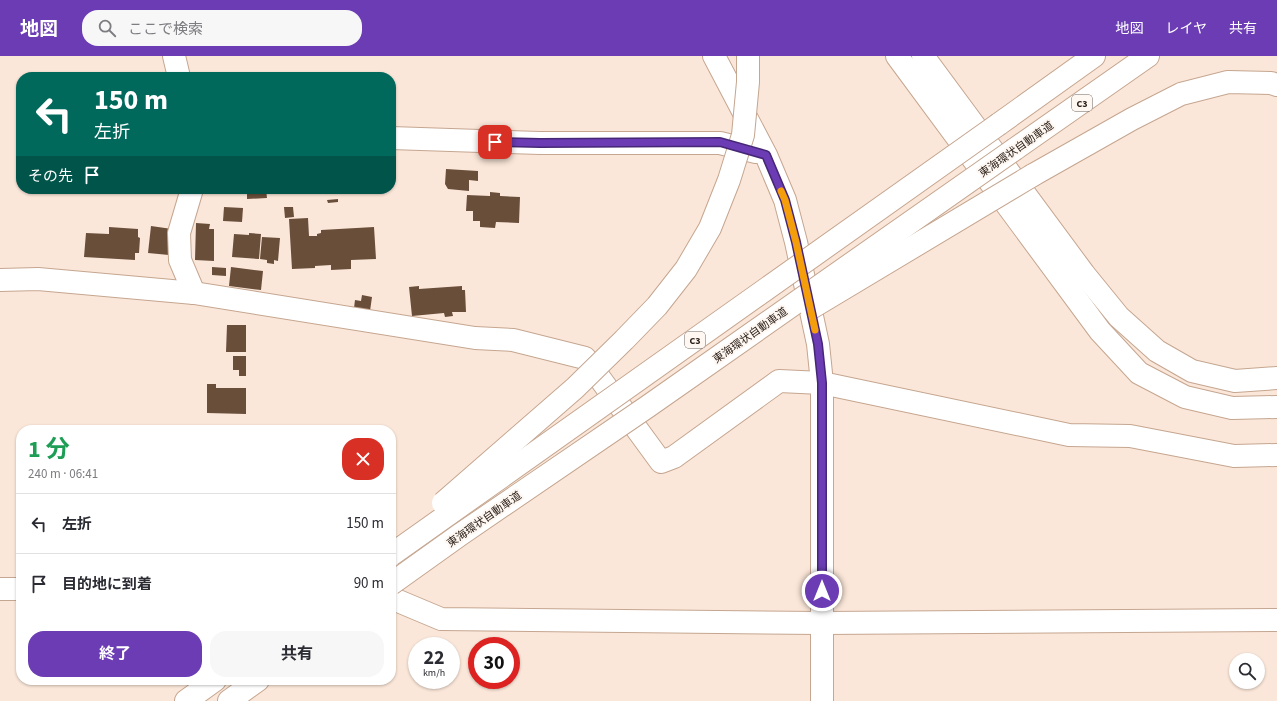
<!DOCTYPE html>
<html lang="ja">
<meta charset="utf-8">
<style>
:root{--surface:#fff;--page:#f7f7f7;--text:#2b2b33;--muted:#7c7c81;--line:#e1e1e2;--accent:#6b3cb4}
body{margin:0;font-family:"Source Sans 3","Noto Sans JP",sans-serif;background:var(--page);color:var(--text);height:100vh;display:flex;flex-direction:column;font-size:15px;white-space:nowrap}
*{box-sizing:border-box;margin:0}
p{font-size:13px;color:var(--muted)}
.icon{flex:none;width:22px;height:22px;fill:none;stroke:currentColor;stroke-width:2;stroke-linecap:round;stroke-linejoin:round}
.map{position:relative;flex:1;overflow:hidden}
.details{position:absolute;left:16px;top:369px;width:380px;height:260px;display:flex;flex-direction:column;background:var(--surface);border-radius:16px;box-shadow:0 1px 3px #0004}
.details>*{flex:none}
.banner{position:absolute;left:16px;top:16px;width:380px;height:122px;border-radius:16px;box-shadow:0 1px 3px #0004;background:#00695c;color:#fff;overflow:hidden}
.fabs{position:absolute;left:1229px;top:597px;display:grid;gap:8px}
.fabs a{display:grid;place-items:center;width:36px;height:36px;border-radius:50%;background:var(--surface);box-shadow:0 1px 3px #0004;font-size:20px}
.speed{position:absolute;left:408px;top:581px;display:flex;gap:8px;font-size:20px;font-weight:700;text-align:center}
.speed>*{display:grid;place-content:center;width:52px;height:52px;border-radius:50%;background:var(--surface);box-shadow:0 1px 3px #0004;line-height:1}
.speed small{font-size:10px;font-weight:400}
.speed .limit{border:6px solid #d22;background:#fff;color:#111}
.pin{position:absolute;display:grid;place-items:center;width:34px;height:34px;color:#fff;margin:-17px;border-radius:8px;box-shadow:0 2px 6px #0006}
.me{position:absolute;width:44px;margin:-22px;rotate:0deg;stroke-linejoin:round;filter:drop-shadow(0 0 3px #0008)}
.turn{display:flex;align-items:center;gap:14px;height:84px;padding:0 12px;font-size:18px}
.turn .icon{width:52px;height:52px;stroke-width:2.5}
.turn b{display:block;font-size:28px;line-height:34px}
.then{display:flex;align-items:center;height:38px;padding:0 12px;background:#0003;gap:8px;font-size:15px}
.round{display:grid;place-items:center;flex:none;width:42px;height:42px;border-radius:16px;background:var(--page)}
.overview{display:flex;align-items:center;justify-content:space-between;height:68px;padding:0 12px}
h1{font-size:24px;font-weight:700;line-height:30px;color:#1e9e55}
.button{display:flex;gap:8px;margin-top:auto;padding:8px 12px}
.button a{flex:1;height:46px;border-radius:16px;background:var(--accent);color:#fff;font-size:16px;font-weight:700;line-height:46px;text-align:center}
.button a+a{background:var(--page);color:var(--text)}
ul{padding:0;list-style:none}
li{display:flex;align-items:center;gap:12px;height:60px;padding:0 12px;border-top:1px solid var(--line)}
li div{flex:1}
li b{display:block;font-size:15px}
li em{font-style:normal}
header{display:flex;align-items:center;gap:24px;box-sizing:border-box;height:56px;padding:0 20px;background:var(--accent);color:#fff}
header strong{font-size:19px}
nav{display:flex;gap:22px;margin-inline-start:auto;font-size:14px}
.search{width:280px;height:36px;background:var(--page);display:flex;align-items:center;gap:10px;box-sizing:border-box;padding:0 14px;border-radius:16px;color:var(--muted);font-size:15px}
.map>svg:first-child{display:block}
.building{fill:#694e3a}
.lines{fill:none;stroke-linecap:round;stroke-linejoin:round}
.street-casing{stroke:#c5a690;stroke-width:24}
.highway-casing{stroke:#c5a690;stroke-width:24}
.street{stroke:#fff;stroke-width:22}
.highway{stroke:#fff;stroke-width:22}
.highway-bridge-casing{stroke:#c5a690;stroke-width:24;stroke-linecap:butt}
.highway-bridge{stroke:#fff;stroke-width:22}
.route-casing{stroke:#462775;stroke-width:10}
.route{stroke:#6b3cb4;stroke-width:7}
.slow{stroke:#f59e0b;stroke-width:7}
.labels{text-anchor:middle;stroke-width:4;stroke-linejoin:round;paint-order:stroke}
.shield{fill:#fef7f2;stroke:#6a6059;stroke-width:1}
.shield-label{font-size:10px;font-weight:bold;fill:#2b1f17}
.street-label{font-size:11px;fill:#2b1f17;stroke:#fef7f2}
</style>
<header>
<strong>地図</strong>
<div class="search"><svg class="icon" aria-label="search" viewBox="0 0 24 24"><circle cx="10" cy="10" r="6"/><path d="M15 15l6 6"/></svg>ここで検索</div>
<nav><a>地図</a><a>レイヤ</a><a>共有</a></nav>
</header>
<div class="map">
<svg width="1277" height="645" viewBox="0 0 1277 645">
<rect width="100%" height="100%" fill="#fbe7d9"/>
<g class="building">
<path d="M446,113L478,115V125L469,124V135L448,133L445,128Z"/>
<path d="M247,133H266L267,142L247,143Z"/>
<path d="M490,136L500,137V140L520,141L519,167L496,166L495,172L480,171V165H473V155H466L467,139L490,140Z"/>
<path d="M338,143V146L328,147L327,144Z"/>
<path d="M224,151L243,152L242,166L223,165Z"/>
<path d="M284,151H293L294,161L285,162Z"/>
<path d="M308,162L309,180H317V178L321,177V174L374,171L376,203L351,204V213L331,214V209L315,210V212L292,213L289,163Z"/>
<path d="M196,167L210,168L209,173H214V205L195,204Z"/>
<path d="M151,170L172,173L169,199L148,197Z"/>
<path d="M109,171L138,173V181L140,182L139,197H135V204L84,201L86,177L109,178Z"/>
<path d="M249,177L261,178L259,203L232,201L234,178L249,179Z"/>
<path d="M262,181L280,182L278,205L274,204V208L267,207V204L260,203Z"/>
<path d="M212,211L226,212V220L212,219Z"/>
<path d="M231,211L263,215L261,234L229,230Z"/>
<path d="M419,230V233L462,230V234H465L466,256H452L453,260L445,261L444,257L412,260L409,231Z"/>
<path d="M362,239L372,241L370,255L354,252L355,244L361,245Z"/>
<path d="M227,269H246V296H226Z"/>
<path d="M233,300H246V320H239V314H233Z"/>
<path d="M207,328H216V332H246V358L207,357Z"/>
</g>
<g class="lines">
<g class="street-casing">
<g id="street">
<path d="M174,0L179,21"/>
<path d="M714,0L766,99L785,144L796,186L818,288L822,327V645"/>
<path d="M391,82L540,87H720L756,96"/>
<path d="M192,133L179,177L180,204L194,237"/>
<path d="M0,224L38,223L194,237L475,282L513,284L585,302L661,406L674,401L779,325L822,327L1069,379L1130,380L1234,400L1277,399"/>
<path d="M0,533H21"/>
<path d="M391,542L441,563L821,567L1277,564"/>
</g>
</g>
<g class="highway-casing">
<g id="highway">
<path d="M897,0L1100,275L1139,317L1185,341L1232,352L1277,351"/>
<path d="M923,0L1084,218L1119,261L1157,295L1192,315L1235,325L1277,322"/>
<path d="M999,68L1094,0"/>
<path d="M1015,93L1148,0"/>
<path d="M1033,119L1132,63L1181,38L1228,26L1271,27L1277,29"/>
<path d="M186,645L215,624"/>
<path d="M229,645L258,624"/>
</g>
</g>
<use href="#street" class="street"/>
<use href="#highway" class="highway"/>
<g class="highway-bridge-casing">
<g id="highway-bridge">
<path d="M811,252L1033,119"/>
<path d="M443,447L575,332L624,284L657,250L686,213L710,172L729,124L743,79L748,26V0"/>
<path d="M391,499L999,68"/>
<path d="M391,528L461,478L647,351L1015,93"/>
</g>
</g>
<use href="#highway-bridge" class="highway-bridge"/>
</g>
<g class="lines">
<g class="route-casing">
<path id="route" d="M495,86L540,87L720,86L766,99L785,144L796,186L818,288L822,327V535"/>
</g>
<use href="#route" class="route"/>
<path class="slow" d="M781,135L785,144L796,186L815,274"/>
</g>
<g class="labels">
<g class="shield">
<rect x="1072" y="39" width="20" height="16" rx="3"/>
<rect x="685" y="276" width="20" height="16" rx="3"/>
</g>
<g class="shield-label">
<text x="1082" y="51">C3</text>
<text x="695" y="288">C3</text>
</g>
<g class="street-label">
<text transform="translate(1016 93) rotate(-35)" y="4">東海環状自動車道</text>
<text transform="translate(750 279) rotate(-35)" y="4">東海環状自動車道</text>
<text transform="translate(484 463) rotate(-35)" y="4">東海環状自動車道</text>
</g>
</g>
</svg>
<div class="fabs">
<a><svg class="icon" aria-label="search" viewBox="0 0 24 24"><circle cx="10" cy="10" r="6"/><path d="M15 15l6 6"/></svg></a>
</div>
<div class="speed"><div>22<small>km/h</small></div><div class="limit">30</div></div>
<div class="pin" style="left:495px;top:86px;background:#d93025"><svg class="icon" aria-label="arrive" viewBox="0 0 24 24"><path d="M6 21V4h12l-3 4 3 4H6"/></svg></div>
<svg class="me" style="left:822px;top:535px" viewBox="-20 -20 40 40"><circle r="17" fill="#6b3cb4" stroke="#fff" stroke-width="3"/><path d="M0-11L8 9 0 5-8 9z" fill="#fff"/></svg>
<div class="banner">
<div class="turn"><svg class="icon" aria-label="left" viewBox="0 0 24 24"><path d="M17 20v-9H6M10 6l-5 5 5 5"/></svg><div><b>150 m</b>左折</div></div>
<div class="then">その先<svg class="icon" aria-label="arrive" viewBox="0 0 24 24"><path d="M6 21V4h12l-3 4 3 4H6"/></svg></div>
</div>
<section class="details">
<div class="overview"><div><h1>1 分</h1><p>240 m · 06:41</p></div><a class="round" style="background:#d93025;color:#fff"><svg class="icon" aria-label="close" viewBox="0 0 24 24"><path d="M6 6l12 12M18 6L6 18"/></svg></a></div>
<ul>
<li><svg class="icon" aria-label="left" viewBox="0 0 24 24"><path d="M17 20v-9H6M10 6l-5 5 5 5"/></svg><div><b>左折</b></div><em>150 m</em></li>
<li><svg class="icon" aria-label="arrive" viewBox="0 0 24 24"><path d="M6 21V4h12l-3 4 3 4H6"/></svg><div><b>目的地に到着</b></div><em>90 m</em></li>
</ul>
<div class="button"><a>終了</a><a>共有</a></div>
</section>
</div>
